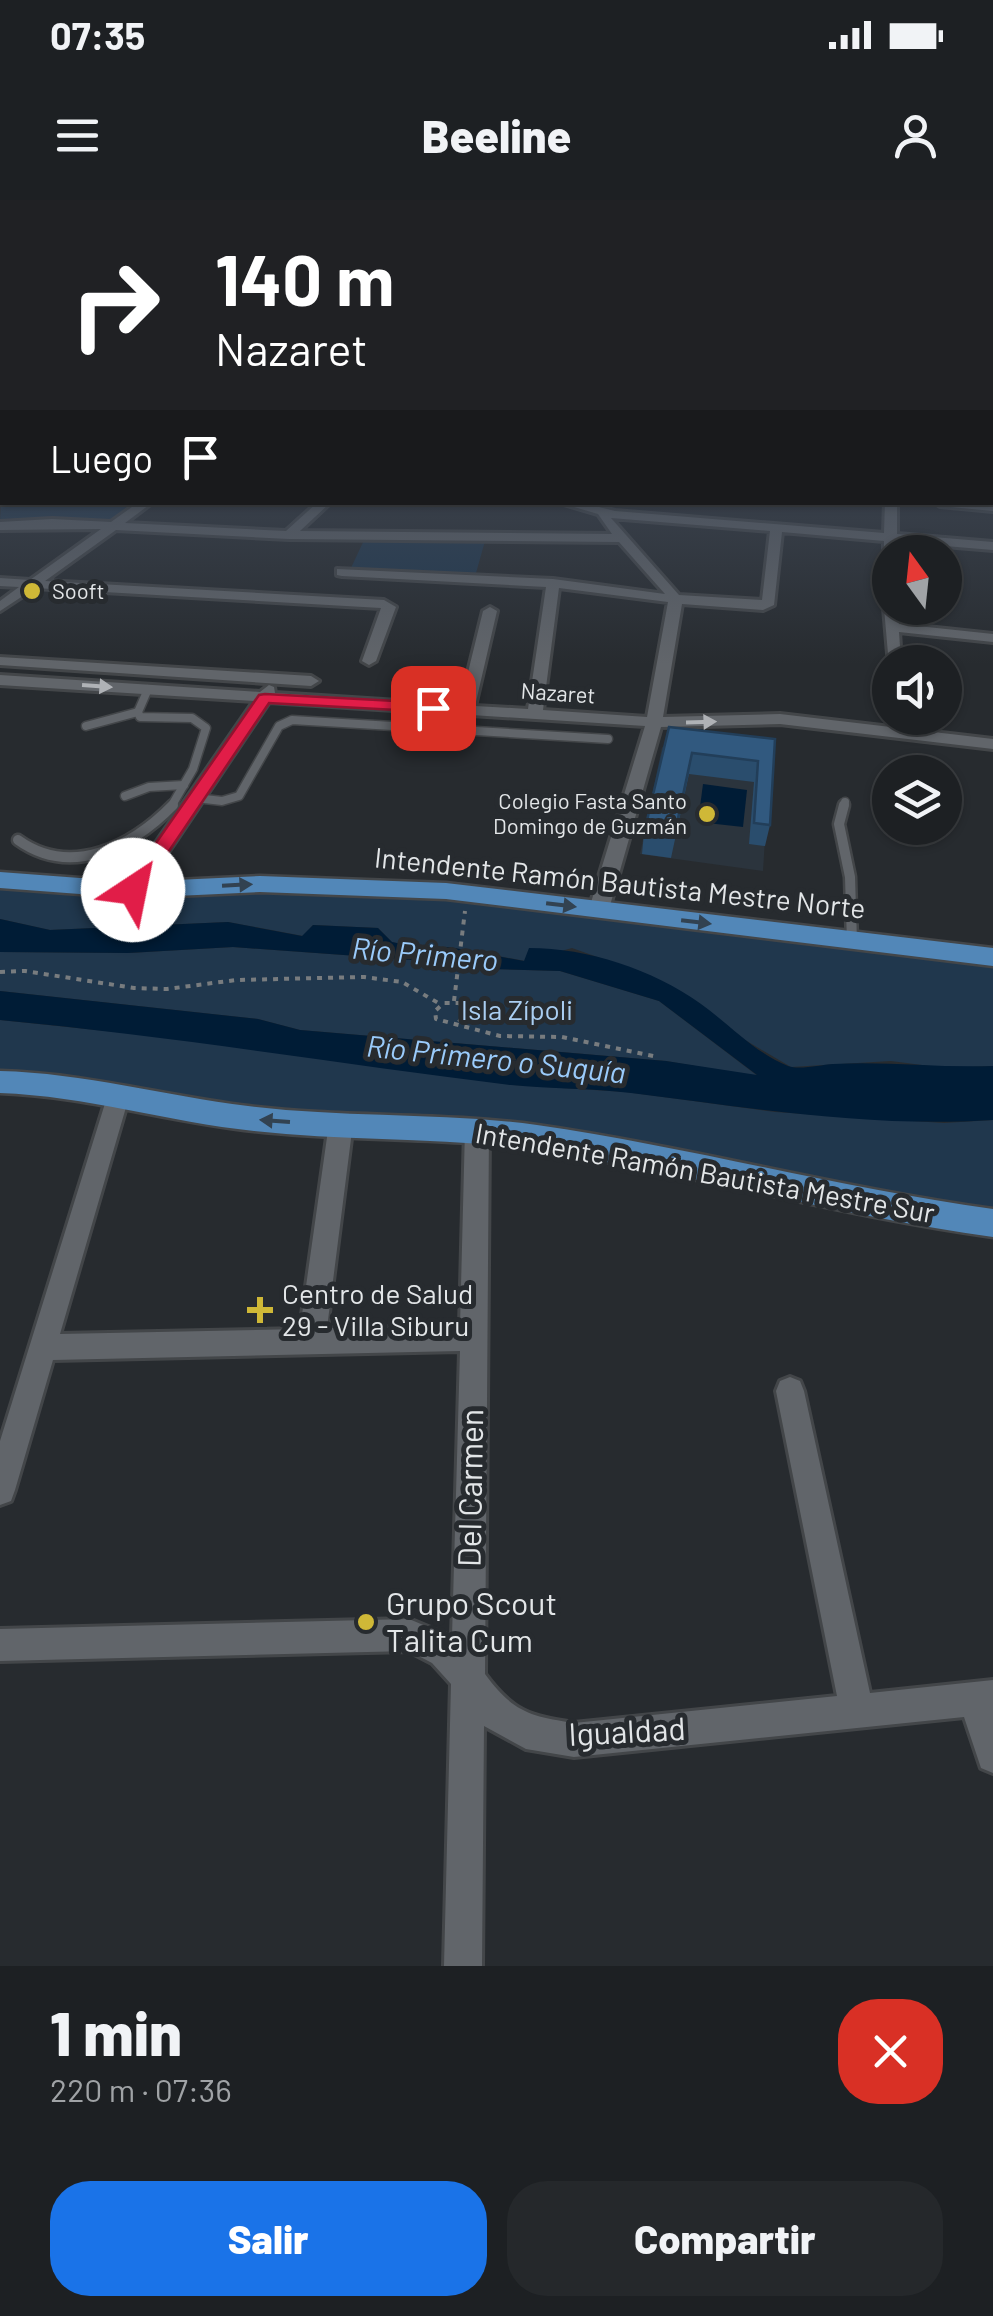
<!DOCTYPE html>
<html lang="es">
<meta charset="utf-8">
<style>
:root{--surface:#1d2023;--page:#25282b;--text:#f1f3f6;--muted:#a0a3a6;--line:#3b3e41;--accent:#1a73e8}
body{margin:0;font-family:Barlow,sans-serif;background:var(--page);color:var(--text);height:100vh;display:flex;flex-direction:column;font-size:38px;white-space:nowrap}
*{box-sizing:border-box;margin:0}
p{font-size:32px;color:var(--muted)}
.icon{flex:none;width:55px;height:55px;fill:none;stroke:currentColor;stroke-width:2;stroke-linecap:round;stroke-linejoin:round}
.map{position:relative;height:1766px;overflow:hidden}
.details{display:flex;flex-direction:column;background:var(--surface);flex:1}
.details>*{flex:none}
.hud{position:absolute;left:0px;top:0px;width:995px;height:305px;box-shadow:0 2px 8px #0004,0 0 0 2px var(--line);background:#202124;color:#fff;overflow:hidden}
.needle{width:65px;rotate:345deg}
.controls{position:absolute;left:872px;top:335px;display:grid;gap:20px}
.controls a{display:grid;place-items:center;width:90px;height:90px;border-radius:50%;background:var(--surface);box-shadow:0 2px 8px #0004,0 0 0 2px var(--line);font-size:50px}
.pin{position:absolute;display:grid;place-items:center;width:85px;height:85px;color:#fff;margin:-42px;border-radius:20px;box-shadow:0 5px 15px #0006}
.me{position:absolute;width:110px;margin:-55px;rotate:34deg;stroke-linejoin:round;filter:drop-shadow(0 0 8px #0008)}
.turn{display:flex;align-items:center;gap:35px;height:210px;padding:0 50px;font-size:45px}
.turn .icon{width:130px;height:130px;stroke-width:2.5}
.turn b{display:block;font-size:70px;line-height:85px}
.then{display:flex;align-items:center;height:95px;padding:0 50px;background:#0003;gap:20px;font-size:38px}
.round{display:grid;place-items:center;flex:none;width:105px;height:105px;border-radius:40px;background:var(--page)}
.headline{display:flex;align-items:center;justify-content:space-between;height:170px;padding:0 50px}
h1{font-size:60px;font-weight:800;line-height:75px}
.primary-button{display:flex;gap:20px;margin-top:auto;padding:20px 50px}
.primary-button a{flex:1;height:115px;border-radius:40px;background:var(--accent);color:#fff;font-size:40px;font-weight:800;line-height:115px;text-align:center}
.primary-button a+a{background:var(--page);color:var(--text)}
.status{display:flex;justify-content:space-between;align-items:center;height:70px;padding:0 50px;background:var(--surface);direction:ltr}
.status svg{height:28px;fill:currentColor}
header{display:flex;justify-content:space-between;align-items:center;height:130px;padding:0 50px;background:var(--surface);font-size:45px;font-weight:800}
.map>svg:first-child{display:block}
.built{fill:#2b343d}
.green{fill:#20374d}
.water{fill:#001c36}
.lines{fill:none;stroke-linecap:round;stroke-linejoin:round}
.service-far1-casing{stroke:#434649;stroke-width:11}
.service-casing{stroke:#434649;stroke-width:15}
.minor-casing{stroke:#434649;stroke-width:6}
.primary-casing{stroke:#434649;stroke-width:5}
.path{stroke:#787c7f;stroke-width:4;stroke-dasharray:5 6;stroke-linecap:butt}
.service-far1{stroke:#61656a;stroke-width:8}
.service{stroke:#61656a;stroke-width:10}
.minor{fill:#61656a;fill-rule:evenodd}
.primary{fill:#5287b8;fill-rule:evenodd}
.wall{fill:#2a4d6d}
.building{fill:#31597f;stroke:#223e59;stroke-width:2.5}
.oneway{fill:#afb2b6}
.oneway2{fill:#324251}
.route{fill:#e11d48;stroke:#92132f;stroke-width:2.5}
.poi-dot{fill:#cfb837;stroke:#272b2f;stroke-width:4}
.labels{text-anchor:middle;stroke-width:10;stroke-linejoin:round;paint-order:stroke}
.far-poi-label{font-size:22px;fill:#e3e6e8;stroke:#272b2f;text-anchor:start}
.far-street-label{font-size:22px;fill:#e3e6e8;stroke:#272b2f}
.street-label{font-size:28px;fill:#e3e6e8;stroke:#272b2f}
.park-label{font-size:28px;fill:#aacef2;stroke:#272b2f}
.poi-label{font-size:28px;fill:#e3e6e8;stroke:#272b2f;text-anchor:start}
.water-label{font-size:30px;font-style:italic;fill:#9acbfb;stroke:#272b2f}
.near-street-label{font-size:32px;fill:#e3e6e8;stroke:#272b2f}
.near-poi-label{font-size:32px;fill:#e3e6e8;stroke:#272b2f;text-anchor:start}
</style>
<div class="status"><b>07:35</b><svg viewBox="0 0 49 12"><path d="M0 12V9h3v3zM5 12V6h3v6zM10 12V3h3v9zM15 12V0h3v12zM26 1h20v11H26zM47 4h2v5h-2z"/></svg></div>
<header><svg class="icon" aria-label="menu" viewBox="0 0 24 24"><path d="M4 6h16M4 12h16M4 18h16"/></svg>Beeline<svg class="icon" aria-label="person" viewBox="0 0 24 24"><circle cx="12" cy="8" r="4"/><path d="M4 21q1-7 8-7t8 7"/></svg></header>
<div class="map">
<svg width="993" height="1766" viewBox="0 0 993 1766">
<rect width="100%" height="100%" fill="#272b2f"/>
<path class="built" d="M662,547L770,560L763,671L640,654Z"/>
<g class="green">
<path d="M2,290V302L140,303L111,323L0,322Z"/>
<path d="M365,338L485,341L476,373L350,370Z"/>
<path d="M0,680L323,685L993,757V866L945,868L891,861L791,867L745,840L699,803L651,776L572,748L525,761L449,747H415L392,742L378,728L313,725L303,736L228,722L50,730L0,719Z"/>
<path d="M233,747L413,760L458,768L560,771L659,801L759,877L666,861L300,830L258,819L0,791V752L128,753Z"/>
<path d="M0,820L193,840L514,885L626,892L775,912L944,923L993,920V1023L543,938L0,882Z"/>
</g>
<g class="water">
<path d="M703,584L747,590L743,627L698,622Z"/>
<path d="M0,719L50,730L228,722L302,736L313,725L378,728L392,742L415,747H449L524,761L529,748C588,748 652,769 701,804C729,824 755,853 788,866C800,870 820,865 833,864C887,861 939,868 993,866V920C872,928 751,908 631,893C591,888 551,889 511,885C340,864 171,836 0,820V791L258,819L300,830L666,861L757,875L659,801L560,771L458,768L413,760L233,747L128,753L0,752Z"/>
</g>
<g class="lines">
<g class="service-far1-casing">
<g id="service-far1">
<path d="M148,489L138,512L140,517L192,518L206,528L193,569L171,607"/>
<path d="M86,526L138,512"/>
<path d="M125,596L149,587L184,585"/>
<path d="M196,598L222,601L239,596L279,526L292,520L608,539"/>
<path d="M844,607L845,602"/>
</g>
</g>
<g class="service-casing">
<g id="service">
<path d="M844,605L839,624L850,677L852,742"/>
<path d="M18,640C71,678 132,647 173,605"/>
</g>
</g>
<g class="minor-casing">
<g id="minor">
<path d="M0,223L2,224V230H0Z"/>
<rect x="992" y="231" width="1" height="6"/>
<rect x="992" y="268" width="1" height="6"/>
<path d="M139,302H153L125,323L286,331L318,302H331L300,331L612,334L598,314L557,302H579L615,311L884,333L885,302H897V334L993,342V350L897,342V352H890V375L884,371V341L782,332L774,405L763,410L682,404L663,517L780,514L993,539V549L780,524L661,527L609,709L599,715L589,709L645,526L269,502L140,694H126V686L254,501L0,485V475L260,492L269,485L274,487L275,493L460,505L483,411L490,407L497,411L475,506L528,509L546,387L342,376L337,375V369L553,379L665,394L619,342L289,339L116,330L45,381L384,400L396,407L376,461L369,465L362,461L381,408L35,388L0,411V401L19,387L0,386V378L30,380L101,329L0,330V322L52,319L111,322ZM611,318L770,331L762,400L679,395ZM559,388L668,402L647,517L543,510Z"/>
<path d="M934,302L993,303V311L940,306Z"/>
<path d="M890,404V408H898L899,424L993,434V442L899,432L901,462L889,465L884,408Z"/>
<path d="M0,457L311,476L319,481L311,486L0,465Z"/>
<path d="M118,888L126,891L129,897L60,1134L300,1129L329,923L333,916H349L353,923L327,1128L460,1126L465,929L469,922H485L489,929L485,1474C513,1512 529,1516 574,1523L837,1496L776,1191L780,1181L790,1177L800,1181L804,1191L870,1493L993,1480V1573L981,1568L964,1517L574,1557L526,1549L484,1526L482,1766H444L451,1484L432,1463L409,1451L0,1461V1429L409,1419L452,1437L460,1151L53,1160L15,1290L11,1301L0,1305V1241L107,897L110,891Z"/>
</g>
</g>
<g class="primary-casing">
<g id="primary">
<path d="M0,672L133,682L260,676L446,683L993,748V766L446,699L260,692L133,698L0,688Z"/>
<path d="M0,871C84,873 165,896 248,906C344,918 441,912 537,925C690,947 839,988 993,1009V1037C841,1016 692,974 540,951C445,936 349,942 254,931C168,922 86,896 0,893Z"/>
</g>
</g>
<g class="path">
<path d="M0,772L25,771L134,788L167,789L236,780L364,777L402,782L440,804"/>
<path d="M454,801L465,711"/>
<path d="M459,822L466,812L459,803H444L435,811L436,819L500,836L562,837L658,857"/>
</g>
<use href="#service-far1" class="service-far1"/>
<use href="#service" class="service"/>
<use href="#minor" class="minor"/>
<use href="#primary" class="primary"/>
</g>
<path class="wall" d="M669,527L775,539L770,625L765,646L749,644L754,582L689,574L671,658L642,654L644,633Z"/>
<path class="building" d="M669,527L775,539L770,625L754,623L758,561L692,553L674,637L644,633Z"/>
<defs><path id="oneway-solid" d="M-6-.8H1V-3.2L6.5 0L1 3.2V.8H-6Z" transform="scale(2.5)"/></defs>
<g class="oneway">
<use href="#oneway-solid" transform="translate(97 486) rotate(4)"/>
<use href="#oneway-solid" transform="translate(701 522) rotate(-2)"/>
</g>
<g class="oneway2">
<use href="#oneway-solid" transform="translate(237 685) rotate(-3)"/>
<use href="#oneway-solid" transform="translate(561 705) rotate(7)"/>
<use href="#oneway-solid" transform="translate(696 722) rotate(7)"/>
<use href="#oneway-solid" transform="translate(275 921) rotate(-176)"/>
</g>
<linearGradient id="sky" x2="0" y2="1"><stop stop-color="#15181a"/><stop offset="0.47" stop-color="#414a58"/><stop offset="1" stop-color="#414a58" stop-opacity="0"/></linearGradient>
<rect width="993" height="464" fill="url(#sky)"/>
<path class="route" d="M265,494L433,503L441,508L433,512L269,503L140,694H126V686L259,495Z"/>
<g class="poi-dot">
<circle cx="32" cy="391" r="10"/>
<circle cx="707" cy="614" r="10"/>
<path d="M255 1095h10v10h10v10h-10v10h-10v-10h-10v-10h10z"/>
<circle cx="366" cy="1422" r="10"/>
</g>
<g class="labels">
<g class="far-poi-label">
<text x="52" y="399">Sooft</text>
<text x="687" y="609" text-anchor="end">Colegio Fasta Santo<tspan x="687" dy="25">Domingo de Guzmán</tspan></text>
</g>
<g class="far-street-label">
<text transform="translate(558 493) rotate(4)" y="8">Nazaret</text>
</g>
<g class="street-label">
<text transform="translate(620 683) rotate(6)" y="10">Intendente Ramón Bautista Mestre Norte</text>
<text transform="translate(705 973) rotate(10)" y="10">Intendente Ramón Bautista Mestre Sur</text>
</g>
<g class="park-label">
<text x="517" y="820">Isla Zípoli</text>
</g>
<g class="poi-label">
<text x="282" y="1104">Centro de Salud<tspan x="282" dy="32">29 - Villa Siburu</tspan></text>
</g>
<g class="water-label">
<text transform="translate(425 755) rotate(5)" y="10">Río Primero</text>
<text transform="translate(496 860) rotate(6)" y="10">Río Primero o Suquía</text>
</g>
<g class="near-street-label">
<text transform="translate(471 1288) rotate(-89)" y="11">Del Carmen</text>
<text transform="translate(627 1532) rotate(-3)" y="11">Igualdad</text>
</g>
<g class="near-poi-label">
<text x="386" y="1415">Grupo Scout<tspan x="386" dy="37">Talita Cum</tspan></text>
</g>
</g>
</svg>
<div class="controls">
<a><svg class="needle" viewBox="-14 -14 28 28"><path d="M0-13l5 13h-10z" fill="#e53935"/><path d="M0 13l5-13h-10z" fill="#a0a3a6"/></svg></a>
<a><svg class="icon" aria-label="sound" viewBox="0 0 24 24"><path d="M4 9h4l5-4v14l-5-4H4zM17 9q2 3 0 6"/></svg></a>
<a><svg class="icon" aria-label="layers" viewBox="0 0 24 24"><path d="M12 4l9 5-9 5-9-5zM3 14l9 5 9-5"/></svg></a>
</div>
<div class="pin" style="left:433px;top:508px;background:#d93025"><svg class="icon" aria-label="arrive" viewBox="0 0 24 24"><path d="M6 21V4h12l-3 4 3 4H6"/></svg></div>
<svg class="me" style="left:133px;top:690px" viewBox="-20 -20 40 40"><circle r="19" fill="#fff"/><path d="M0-13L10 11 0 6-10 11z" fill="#e11d48"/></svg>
<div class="hud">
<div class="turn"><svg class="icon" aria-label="right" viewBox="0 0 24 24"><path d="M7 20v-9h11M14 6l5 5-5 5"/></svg><div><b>140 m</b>Nazaret</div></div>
<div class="then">Luego<svg class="icon" aria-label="arrive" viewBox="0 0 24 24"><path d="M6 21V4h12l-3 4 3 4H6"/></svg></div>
</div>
</div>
<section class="details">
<div class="headline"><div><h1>1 min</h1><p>220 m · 07:36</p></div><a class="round" style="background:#d93025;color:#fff"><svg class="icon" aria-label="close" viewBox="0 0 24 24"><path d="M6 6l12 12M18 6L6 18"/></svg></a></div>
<div class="primary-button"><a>Salir</a><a>Compartir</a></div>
</section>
